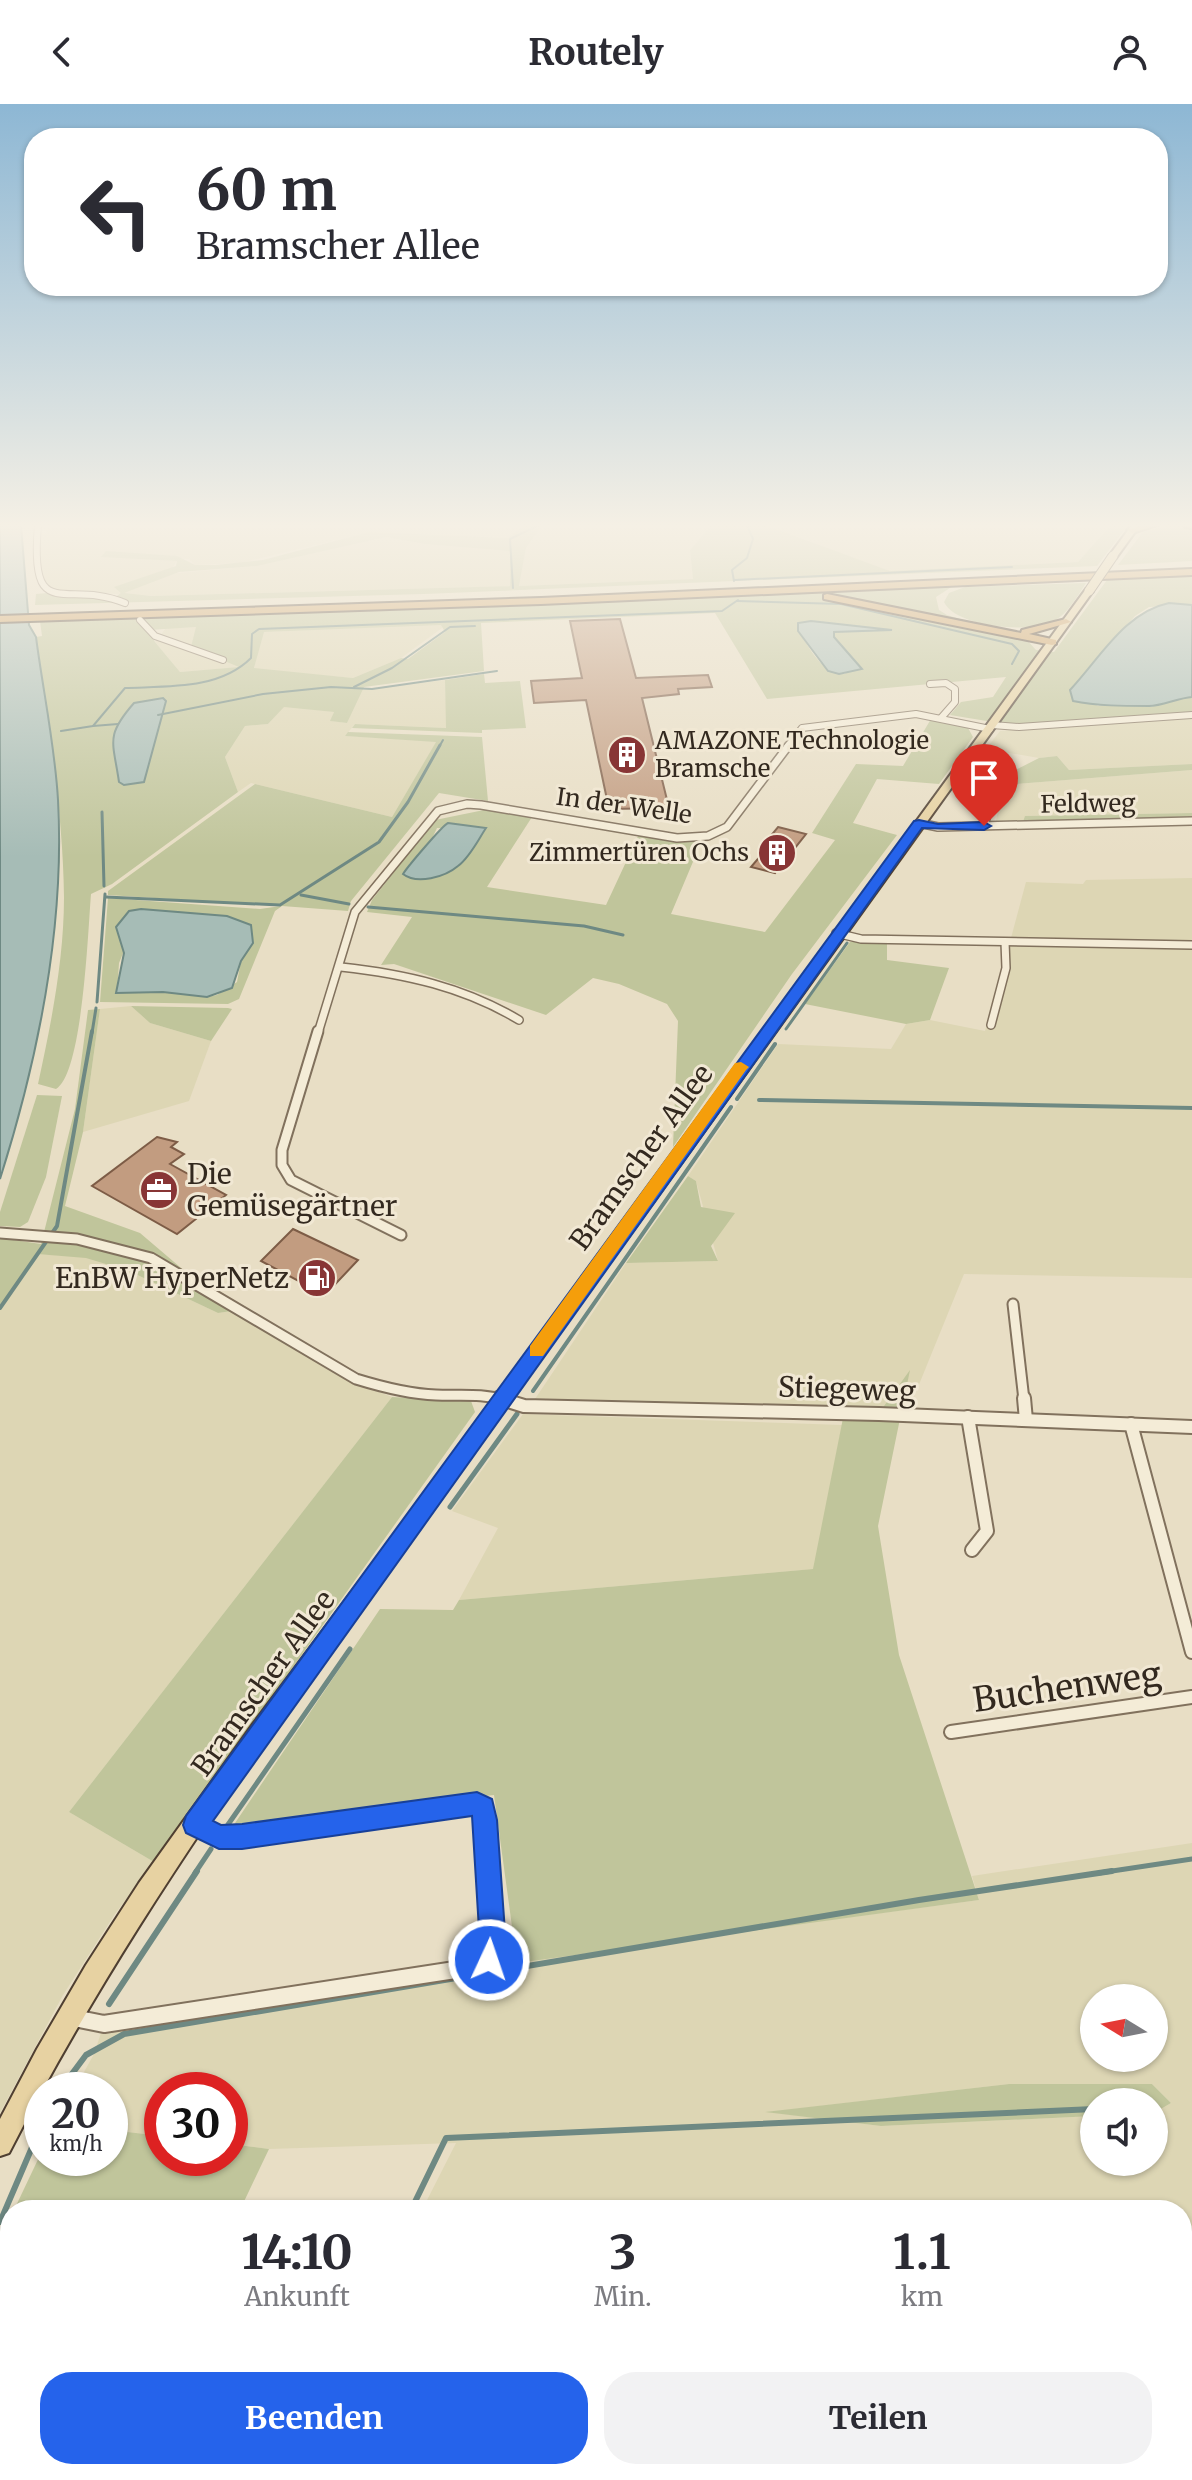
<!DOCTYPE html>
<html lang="de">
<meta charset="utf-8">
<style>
:root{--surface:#fff;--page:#f2f2f3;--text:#2b2b33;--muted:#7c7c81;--accent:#2563eb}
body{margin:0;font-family:Merriweather,serif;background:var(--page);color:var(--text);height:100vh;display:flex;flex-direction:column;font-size:30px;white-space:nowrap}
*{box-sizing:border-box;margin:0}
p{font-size:26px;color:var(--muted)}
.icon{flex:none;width:44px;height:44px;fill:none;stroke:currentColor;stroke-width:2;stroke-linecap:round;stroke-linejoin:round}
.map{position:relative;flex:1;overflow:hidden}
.details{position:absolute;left:0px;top:2096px;width:1192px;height:280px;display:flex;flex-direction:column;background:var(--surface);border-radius:32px 32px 0 0;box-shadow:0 2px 6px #0004}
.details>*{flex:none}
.hud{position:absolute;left:24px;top:24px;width:1144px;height:168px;border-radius:32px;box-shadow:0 2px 6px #0004;background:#fff;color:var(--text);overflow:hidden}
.needle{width:52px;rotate:280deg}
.controls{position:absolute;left:1080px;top:1880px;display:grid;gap:16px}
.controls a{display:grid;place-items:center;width:88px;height:88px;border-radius:50%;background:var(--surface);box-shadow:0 2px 6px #0004;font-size:40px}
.speed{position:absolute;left:24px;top:1968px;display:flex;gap:16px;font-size:40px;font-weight:700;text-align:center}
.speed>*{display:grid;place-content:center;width:104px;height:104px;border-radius:50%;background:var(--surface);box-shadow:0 2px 6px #0004;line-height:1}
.speed small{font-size:20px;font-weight:400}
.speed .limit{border:12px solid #d22;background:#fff;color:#111}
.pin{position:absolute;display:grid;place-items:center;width:68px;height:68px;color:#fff;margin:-82px -34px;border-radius:50% 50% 50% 0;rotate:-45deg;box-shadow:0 0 8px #0007}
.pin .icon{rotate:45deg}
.me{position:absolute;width:88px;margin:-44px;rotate:3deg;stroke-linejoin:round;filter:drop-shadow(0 0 6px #0008)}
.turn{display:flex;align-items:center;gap:28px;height:168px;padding:0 40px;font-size:36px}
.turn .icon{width:104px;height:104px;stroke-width:2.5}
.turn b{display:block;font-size:56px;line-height:68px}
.eta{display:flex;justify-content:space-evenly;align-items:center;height:136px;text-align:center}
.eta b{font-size:48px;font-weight:700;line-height:56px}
.action{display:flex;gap:16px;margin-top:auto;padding:16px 40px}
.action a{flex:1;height:92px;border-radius:32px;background:var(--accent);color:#fff;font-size:32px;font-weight:700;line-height:92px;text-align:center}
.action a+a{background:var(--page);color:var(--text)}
header{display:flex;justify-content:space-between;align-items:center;height:104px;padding:0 40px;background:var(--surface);font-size:36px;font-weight:700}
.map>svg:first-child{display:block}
.farmland{fill:#ddd6b4;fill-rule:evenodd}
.green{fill:#c0c59b;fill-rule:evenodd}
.water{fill:#a6bcb6;stroke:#6e8983;stroke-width:2}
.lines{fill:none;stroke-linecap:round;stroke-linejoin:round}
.stream-far4{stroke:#6e8983;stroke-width:2}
.stream-far3{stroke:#6e8983;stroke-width:3}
.stream-far2{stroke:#6e8983;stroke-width:4}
.stream-far1{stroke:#6e8983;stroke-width:5}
.stream{stroke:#6e8983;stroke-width:6}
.building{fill:#c29c80;stroke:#7d5c46;stroke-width:2}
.minor-far4-casing{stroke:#81715d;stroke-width:8}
.minor-far3-casing{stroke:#81715d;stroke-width:10}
.minor-far2-casing{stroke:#81715d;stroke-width:13}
.minor-far1-casing{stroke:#81715d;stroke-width:16}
.minor-casing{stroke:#81715d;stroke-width:20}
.primary-casing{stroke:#4f3f31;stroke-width:4}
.motorway-casing{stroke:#4f3f31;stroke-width:4}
.minor-far4{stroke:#f4ecd7;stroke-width:6}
.minor-far3{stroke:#f4ecd7;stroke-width:7}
.minor-far2{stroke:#f4ecd7;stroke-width:9}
.minor-far1{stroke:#f4ecd7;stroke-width:12}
.minor{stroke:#f4ecd7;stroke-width:16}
.primary{fill:#e7d2a2;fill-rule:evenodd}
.motorway{fill:#cd9e60;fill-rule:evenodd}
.primary-bridge-casing{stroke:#4f3f31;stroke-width:11;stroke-linecap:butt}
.primary-bridge{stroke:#e7d2a2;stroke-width:9}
.route{fill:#2563eb;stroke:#184099;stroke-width:2}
.slow{fill:#f59e0b}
.labels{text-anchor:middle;stroke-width:6;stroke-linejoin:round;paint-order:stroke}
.far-poi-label{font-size:24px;fill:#33291f;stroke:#f1e8d4;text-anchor:start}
.far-street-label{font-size:24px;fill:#33291f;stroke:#f1e8d4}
.street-label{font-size:28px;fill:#33291f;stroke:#f1e8d4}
.poi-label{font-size:28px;fill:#33291f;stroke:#f1e8d4;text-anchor:start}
.near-street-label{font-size:34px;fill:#33291f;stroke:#f1e8d4}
</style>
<header><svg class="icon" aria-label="back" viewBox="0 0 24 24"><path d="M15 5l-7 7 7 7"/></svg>Routely<svg class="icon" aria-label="person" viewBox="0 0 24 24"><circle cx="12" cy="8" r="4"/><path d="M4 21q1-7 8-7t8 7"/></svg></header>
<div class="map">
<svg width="1192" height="2376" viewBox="0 0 1192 2376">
<rect width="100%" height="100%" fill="#e8dec5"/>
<g class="farmland">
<path d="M49,421H524L508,434L369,428L241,459L195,461L189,455L102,452L177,457L168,470L257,462L386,433L426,440L510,447V482L151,492L46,486L35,455V429L45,430Z"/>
<path d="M542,421H712L690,446L693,475L519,482L526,444Z"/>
<path d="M765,421H1111L1078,458L890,467Z"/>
<path d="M442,520V524L401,554L353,574L254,565L261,530L264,528Z"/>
<path d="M197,523L191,544L242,563L180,568L155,538L166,524Z"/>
<path d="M445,576L447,624L355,620L345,632L437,637L392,713L251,679L238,688L225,653L245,622L268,620L284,602L334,608L331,617L347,619L360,586Z"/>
<path d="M1192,610V660L1069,666L1057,652L1039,654L986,645L1000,627Z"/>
<path d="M1192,666V709L1026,712L1022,721L995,722L1003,681Z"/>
<path d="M1192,774V838L1011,834L1026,778L1083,780L1086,776Z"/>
<path d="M1009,840L1192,844V1174L964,1170L907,1310L535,1295L626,1159L718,1157L696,1077L688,1072L778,940L891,945L906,920L930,916L985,927Z"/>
<path d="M131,902L150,919L211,937L189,997L83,1028L100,905Z"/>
<path d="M37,1150L86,1153L129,1167L218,1209L232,1207L355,1279L392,1293L69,1708L154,1758L115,1810L63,1891L0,2009V1204Z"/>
<path d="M523,1310L842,1321L814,1465L459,1496L498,1424L452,1407Z"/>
<path d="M1192,1739V2376H349L350,2366H1182V2106H422L456,2039L269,2045L230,2040V1986H162V2032L110,2026V1986H74L94,1950L104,1920L481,1862L979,1796L972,1772ZM1094,1894H1154V1954H1094ZM1009,1980H1152L1171,1999L1154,2009V2058H1094V2012L881,2022L769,2008Z"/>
</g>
<g class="green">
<path d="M524,421H542L526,444L519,482L693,475L690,446L712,421H765L890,467L1078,458L1111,421H1128L1097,462L424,490L35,501L36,490L47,489L114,494L121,489L114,483L176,462L177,457L101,453L106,447L177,452L195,461H216L263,456L369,428L508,434ZM386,433L425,440L510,447V482L151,492L124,489L179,468L257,462Z"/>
<path d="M1169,421L1192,422V457L1118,461L1143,428Z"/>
<path d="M1192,472V501L1149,503L1135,512L1070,587L1098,602L1127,599L1152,603L1171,594L1192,593V610L1011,621L950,611L961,598L993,593L1006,573L767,595L715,509L481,519L484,567L364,583L347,619L330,617L334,608L284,603L268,620L245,622L225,653L238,688L112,780L91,790C88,825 83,969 56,985L38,980C51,920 64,856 64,793C63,706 48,619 36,533L42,532L40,517L953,482L936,493L939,506L947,511L1026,535L1036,546L1054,548L1107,476ZM811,517L891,526L834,528V533L853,557L845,570C823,571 809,544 799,527ZM441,521L445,528L408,555L401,554L353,574L254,564L264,528ZM196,523L191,543L239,563L180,568L155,538L149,526Z"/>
<path d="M1086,479C1077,493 1068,509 1054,517C1032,530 955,523 944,498L949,489L965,483Z"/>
<path d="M484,570L485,579L520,577L526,624L482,626V629L352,624L355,620L446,624L445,576Z"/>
<path d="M931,615L968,624L973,633L939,680L877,675L853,719L897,731L792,870L673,1043L678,917L667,900L619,880L593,874L546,911L394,860L381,861L412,813L367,808L372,796L435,716L484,706L532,713L487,783L606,801L639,730L703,734L671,810L765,828L835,736L812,729L856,660L903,662ZM437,724L486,725L458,763L409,760L428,743Z"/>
<path d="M348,628L482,633L488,697L439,689L351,797L348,807L282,802L275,807L239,895L228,900L100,898L108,794L260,805L281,802L108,791V787L255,680L392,713L436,638L345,632ZM141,805L227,812L251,821L252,839L241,857L237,878L217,891L207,893L163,888L117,889L119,859Z"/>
<path d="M1057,652L1069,666L1192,660V666L1003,681L1006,671L1039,654Z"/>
<path d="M1192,709V717L1022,721L1025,712Z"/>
<path d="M887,836V856L949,864L930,916L906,920L805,900L850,838Z"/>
<path d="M131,902L228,904L232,905L211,937L150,919Z"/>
<path d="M100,905L83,1028L65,1102L140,1129L194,1175L189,1183L232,1207L218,1209L129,1167L86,1154L37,1150L0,1204V1134L41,1140L75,1005L88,906Z"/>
<path d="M37,991L62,992L46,1073L28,1118L20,1123L0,1122V1108Z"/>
<path d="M688,1072L696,1077L701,1103L735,1109L711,1142L718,1157L626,1159Z"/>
<path d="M910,1266L878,1422L899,1551L979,1796L517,1859L494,1691L233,1722L380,1505L453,1506L459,1496L813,1465L844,1309H879Z"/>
<path d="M392,1293L471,1297L475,1308L154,1758L69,1708Z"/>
<path d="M1009,1980H1152L1171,1999L1154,2009V1998H1094V2012L881,2022L765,2008Z"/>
<path d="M110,2026L162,2032V2054H230V2040L269,2045L240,2106H14L42,2047V2054H110Z"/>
<path d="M10,2118V2218H0V2146Z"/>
<path d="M0,2240H10V2366H235L233,2376H0Z"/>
</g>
<g class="water">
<path d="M0,421H21L29,521L36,533C43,587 55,642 58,696C65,822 38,955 0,1075Z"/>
<path d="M1169,499L1192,501V593C1178,594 1162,602 1149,602C1124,602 1097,602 1073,597L1070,586C1100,554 1125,508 1169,499Z"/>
<path d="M811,517L892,526L834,528V533L862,565L839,570L828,567L798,527V519Z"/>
<path d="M163,594L166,597L144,678L124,681L119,678C113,637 105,632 134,599Z"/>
<path d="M448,719L486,724C478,736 470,753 458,762C445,773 417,781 403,770C408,762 443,721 448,719Z"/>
<path d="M141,805L227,812L251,821L253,839L241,857L232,884L207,893L163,888L116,889L124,849L116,823L129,807Z"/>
</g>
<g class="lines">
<g class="stream-far4">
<path d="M734,476L1012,463"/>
<path d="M734,477L732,466L747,454L753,435L747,421"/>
<path d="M513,484L510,435L539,421"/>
<path d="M737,497L841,500L1012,540L1019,547L1012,560"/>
<path d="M354,583L392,564L450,523L475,522"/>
<path d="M158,611L263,590L331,583L372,585L497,567"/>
<path d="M93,622L118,620"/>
<path d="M61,627L93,622L125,584C167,582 219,586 251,554L252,530L259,525L722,507L738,496"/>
<path d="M439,643L443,636"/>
</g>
<g class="stream-far3">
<path d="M102,708L104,782"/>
<path d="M301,791L349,800"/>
<path d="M106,793L280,801L379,738L408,698L440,641"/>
<path d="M368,803L584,822L623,831"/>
<path d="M97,898L105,790"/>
<path d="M786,925L847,839"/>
<path d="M92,929L96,904"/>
</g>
<g class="stream-far2">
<path d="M737,995L775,940"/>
<path d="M759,996L1192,1004"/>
<path d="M0,1204L57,1122L92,927"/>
<path d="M533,1287L731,1003"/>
</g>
<g class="stream-far1">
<path d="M450,1403L517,1310"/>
<path d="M227,1722L350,1545"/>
<path d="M195,1769L211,1745"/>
<path d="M1099,1769L1192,1755"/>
</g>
<g class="stream">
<path d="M109,1900L197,1767"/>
<path d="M60,1986L86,1951L124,1930L919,1796L1112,1767"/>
<path d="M411,2106L446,2034L1094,2005"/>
<path d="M0,2118L42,2020"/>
<path d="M343,2376L344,2366"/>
</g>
</g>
<g class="building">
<path d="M620,515L636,574L708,571L712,583L678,585L679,590L642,594L669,704L609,705L586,596L534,599L531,577L582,574L570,517Z"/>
<path d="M778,723L806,730L775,769L751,763L774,736L769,734Z"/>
<path d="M157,1033L177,1038L171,1043L184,1050L170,1060L226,1091L177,1130L92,1082Z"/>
<path d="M293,1125L358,1156L325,1191L261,1157Z"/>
</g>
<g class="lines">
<g class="minor-far4-casing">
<g id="minor-far4">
<path d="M38,421C29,523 66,474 125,499"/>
<path d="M140,516L155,532L223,556"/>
<path d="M930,580L946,579L955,585V598L941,614"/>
<path d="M992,621L1019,623L1192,611"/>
<path d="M787,643L802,624L916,610L990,625"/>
</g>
</g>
<g class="minor-far3-casing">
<g id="minor-far3">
<path d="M919,719L938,723L1192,717"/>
<path d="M984,722L993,688"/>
<path d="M836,829L861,835L1192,841"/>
<path d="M341,863C405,870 464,883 519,916"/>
<path d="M991,921L1006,864L1005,838"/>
<path d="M318,929L355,808L438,707L467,700L481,701L677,734L708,732L727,723L789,641"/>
</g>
</g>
<g class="minor-far2-casing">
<g id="minor-far2">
<path d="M318,927L282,1046V1061L291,1076L401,1131"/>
<path d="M0,1129L77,1135L151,1154L356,1275C382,1283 408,1290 436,1291C460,1292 482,1289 505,1296"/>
<path d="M1013,1200L1024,1296"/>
</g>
</g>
<g class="minor-far1-casing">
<g id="minor-far1">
<path d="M498,1294L524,1302L879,1310L1192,1323"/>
<path d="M1024,1294L1026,1316"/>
<path d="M968,1313L987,1427L972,1446"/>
<path d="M1131,1320L1192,1548"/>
<path d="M951,1628L1192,1593"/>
<path d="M195,1721L219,1733H242L477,1700L484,1703L488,1769"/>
</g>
</g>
<g class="minor-casing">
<path id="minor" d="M69,1913L104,1920L481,1862C504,1845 490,1793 488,1767"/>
</g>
<g class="primary-casing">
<g id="primary">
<path d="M1132,421H1140L1116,454H1110L1109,452Z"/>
<path d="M1086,485L1093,487L210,1714C137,1822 69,1932 9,2049L0,2052V2015L37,1945L86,1861L139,1779L253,1620L428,1386Z"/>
</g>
</g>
<g class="motorway-casing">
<g id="motorway">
<path d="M1143,421H1157L1132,429L1127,426Z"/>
<path d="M1184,421H1192V424L1185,423Z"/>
<path d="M1192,465V471L541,500L0,518V512L541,494Z"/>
<path d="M827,490L1021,529L1022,526L1066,515L1071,518L1029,530L1056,536V540L1052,541L824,495V491Z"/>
</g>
</g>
<use href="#minor-far4" class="minor-far4"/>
<use href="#minor-far3" class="minor-far3"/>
<use href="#minor-far2" class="minor-far2"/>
<use href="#minor-far1" class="minor-far1"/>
<use href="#minor" class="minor"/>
<use href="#primary" class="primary"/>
<use href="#motorway" class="motorway"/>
<g class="primary-bridge-casing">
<path id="primary-bridge" d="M1089,487L1113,452"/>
</g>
<use href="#primary-bridge" class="primary-bridge"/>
</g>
<linearGradient id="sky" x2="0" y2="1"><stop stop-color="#8db7d4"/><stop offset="0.56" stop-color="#f5f0e5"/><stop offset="1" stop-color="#f5f0e5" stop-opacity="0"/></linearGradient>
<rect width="1192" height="753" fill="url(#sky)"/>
<path class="route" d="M919,716L938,720L984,718L991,722L984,726L922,724L213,1717L221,1721L242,1720L477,1688L492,1695L497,1716L506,1842L499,1865L489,1869L480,1865L476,1856L480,1842L472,1712L242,1745H219L186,1729L183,1721L186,1712L914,717Z"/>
<path class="slow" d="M741,958L749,963L746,966L543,1252H530V1242L735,959Z"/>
<defs>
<g id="building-disc" transform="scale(2)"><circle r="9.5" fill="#883535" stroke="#f1e8d4"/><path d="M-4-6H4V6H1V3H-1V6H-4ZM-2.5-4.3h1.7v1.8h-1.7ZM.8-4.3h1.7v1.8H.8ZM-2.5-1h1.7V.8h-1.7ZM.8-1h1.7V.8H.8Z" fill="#fff"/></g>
<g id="office-disc" transform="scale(2)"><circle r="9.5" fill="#883535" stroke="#f1e8d4"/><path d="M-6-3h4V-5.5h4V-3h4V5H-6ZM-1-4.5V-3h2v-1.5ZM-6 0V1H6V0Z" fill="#fff"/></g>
<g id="fuel-disc" transform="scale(2)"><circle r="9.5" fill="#883535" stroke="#f1e8d4"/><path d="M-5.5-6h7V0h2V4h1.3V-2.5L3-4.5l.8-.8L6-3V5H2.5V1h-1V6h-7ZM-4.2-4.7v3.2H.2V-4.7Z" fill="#fff"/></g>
</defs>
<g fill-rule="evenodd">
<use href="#building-disc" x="627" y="651"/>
<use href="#building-disc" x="777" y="749"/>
<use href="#office-disc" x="159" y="1086"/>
<use href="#fuel-disc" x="317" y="1174"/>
</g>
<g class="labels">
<g class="far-poi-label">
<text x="655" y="645">AMAZONE Technologie<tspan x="655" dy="28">Bramsche</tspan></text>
<text x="749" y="757" text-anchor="end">Zimmertüren Ochs</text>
</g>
<g class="far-street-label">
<text transform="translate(1088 700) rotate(-1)" y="8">Feldweg</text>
<text transform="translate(624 702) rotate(8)" y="8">In der Welle</text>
</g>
<g class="street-label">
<text transform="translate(641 1053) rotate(-54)" y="10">Bramscher Allee</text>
<text transform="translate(847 1285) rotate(2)" y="10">Stiegeweg</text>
<text transform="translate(263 1579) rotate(-54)" y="10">Bramscher Allee</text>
</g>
<g class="poi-label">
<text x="187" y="1080">Die<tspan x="187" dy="32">Gemüsegärtner</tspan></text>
<text x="289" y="1184" text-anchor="end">EnBW HyperNetz</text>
</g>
<g class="near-street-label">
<text transform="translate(1067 1583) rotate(-8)" y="12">Buchenweg</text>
</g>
</g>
</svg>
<div class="controls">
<a><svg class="needle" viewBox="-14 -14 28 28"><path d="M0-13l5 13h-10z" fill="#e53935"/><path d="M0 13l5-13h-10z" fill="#7c7c81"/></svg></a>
<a><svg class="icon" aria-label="sound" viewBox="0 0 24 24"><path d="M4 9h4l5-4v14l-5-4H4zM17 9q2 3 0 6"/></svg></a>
</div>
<div class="speed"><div>20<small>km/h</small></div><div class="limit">30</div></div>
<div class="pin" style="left:984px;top:722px;background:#d93025"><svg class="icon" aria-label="arrive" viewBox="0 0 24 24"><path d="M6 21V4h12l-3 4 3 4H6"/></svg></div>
<svg class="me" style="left:489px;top:1856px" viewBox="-20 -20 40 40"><circle r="17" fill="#2563eb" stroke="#fff" stroke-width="3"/><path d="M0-11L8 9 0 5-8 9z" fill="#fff"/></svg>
<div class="hud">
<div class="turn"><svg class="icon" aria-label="left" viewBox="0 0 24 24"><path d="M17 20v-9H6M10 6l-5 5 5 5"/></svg><div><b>60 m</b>Bramscher Allee</div></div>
</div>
<section class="details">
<div class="eta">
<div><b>14:10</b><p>Ankunft</p></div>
<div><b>3</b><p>Min.</p></div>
<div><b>1.1</b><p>km</p></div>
</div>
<div class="action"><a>Beenden</a><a>Teilen</a></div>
</section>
</div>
